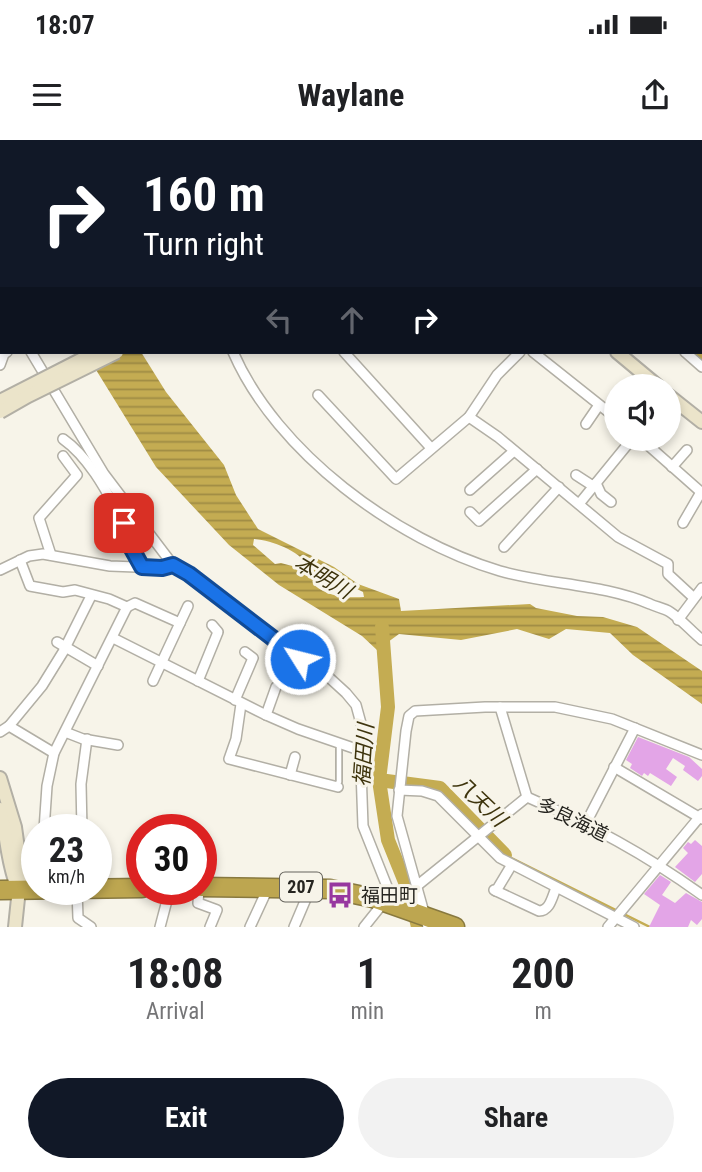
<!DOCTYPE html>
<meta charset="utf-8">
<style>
:root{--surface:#fff;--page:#f2f2f2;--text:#202124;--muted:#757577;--accent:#111827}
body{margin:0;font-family:"Roboto Condensed","Noto Sans JP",sans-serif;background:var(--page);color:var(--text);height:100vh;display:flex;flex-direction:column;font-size:26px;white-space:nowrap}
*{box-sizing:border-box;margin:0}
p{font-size:23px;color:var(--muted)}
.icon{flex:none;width:38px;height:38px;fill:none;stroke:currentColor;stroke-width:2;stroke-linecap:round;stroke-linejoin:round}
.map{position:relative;height:787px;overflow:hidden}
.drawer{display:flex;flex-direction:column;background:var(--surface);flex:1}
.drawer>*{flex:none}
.banner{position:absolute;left:0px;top:0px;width:704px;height:214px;box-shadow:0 4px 10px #0003;background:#111827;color:#fff;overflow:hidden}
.buttons{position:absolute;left:604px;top:234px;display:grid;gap:14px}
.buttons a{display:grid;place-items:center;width:77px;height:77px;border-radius:50%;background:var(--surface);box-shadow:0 4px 10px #0003;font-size:35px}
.speed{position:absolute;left:21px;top:674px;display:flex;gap:14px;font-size:35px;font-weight:700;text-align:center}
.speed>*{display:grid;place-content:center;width:91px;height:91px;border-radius:50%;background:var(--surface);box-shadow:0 4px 10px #0003;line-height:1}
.speed small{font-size:18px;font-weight:400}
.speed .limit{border:10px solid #d22;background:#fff;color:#111}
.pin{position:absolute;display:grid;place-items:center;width:60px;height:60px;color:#fff;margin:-30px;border-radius:14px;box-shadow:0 4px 10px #0006}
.me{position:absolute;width:77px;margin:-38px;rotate:306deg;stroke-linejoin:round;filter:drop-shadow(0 0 5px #0008)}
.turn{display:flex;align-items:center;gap:24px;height:147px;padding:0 28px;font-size:32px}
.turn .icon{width:91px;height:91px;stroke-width:2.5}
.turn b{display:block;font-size:49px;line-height:60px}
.lanes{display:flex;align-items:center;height:66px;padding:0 28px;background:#0003;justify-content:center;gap:35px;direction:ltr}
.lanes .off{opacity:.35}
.eta{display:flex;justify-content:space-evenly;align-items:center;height:119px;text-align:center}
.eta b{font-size:42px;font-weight:700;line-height:49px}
.action{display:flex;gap:14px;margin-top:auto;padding:14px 28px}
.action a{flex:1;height:80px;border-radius:42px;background:var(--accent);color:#fff;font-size:28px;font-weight:700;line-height:80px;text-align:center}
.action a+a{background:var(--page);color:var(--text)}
.status{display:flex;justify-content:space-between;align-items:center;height:49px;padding:0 35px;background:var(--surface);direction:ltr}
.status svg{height:19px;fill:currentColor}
header{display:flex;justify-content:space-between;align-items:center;height:91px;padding:0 28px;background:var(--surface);font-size:32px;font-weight:700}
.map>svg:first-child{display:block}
.water{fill:url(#water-rules);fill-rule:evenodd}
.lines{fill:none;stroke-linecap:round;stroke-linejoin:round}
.stream{stroke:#c4ac52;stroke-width:2.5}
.river{stroke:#c4ac52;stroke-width:14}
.building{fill:#e3a5e7}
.lane-casing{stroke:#b2afa5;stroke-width:8}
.street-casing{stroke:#b2afa5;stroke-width:12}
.secondary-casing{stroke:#b2afa5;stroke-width:16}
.highway-casing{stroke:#88793f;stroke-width:21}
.lane{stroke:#fff;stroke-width:4.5}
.street{stroke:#fff;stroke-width:9}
.secondary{stroke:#ebe4ca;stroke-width:12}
.highway{stroke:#bda650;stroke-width:18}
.secondary-bridge-casing{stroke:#b2afa5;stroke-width:16;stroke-linecap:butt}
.secondary-bridge{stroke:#ebe4ca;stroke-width:12}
.route-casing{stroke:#114b97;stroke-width:18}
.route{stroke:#1a73e8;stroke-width:12}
.labels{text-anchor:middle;stroke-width:6;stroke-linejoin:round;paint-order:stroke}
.shield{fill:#f7f4e9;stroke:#65635c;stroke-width:2}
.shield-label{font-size:18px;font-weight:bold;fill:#262520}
.street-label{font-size:19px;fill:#262520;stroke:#f7f4e9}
.poi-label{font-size:19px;fill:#262520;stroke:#f7f4e9;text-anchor:start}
.water-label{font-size:21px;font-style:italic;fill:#3e340d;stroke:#f7f4e9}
</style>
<div class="status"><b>18:07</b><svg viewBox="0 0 49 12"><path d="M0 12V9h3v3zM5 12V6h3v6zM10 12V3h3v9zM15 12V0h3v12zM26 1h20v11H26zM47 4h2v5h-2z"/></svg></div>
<header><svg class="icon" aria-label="menu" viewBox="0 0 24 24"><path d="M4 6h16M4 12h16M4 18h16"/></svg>Waylane<svg class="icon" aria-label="share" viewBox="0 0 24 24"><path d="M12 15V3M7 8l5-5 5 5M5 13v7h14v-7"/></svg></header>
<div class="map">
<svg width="702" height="787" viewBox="0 0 702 787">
<defs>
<pattern id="water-rules" width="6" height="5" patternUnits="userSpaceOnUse" patternTransform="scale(1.75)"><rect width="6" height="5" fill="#c4ac52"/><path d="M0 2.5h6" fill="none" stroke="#9f8c44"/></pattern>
</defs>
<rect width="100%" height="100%" fill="#f7f4e9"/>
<path class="water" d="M85,212H141L166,252L224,325L236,355L258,389L334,427L358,444L399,459L401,471L530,464L536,468L577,476L603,477L637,487L702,531V564L633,515L610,493L566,489L549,499L517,489L461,500L399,494L377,510L362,496L279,445L229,405L156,327ZM254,399C274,401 297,410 309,426L307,430L281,423L275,424L253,405ZM314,436L355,448L363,452L364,457C346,458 328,457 314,445Z"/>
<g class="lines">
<g class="stream">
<path d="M201,2L204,0"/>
<path d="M505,715L650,787"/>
</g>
<g class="river">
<path d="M495,0V2"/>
<path d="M0,170L2,169"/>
<path d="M699,212L702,214"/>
<path d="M382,487L388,567L379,640L388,700L411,757L418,787"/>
<path d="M379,640L440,648L505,715"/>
</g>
</g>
<g class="building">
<path d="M638,597L689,617L702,629V636L698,641L683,630L685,626L673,618L666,629L677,637L671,646L650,633L648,636L644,633L642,636L630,628L632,624L626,620Z"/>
<path d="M695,700L702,706V734L695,742L675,727L688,713L683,708L688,702L691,704Z"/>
<path d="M660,735L671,742L662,755L675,763L686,753L702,762V779L697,785L691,780L688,787H649L660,765L644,754Z"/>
</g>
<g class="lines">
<g class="lane-casing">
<path id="lane" d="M335,646L339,642V604"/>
</g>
<g class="street-casing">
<g id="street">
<path d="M141,0L142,2"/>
<path d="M702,140V139"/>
<path d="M0,156L2,159"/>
<path d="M31,212L104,334L173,425L215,453L285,508L316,530L323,532L346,553L356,565L362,587L361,630L363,686L394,764"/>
<path d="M233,212C277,313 396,400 500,431C550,445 603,444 650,464C656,467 664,468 670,472C681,479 691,491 702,500"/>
<path d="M344,212L431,308"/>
<path d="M533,212L616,278"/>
<path d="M685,212L702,227"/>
<path d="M0,225L4,214L7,212"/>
<path d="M318,255L396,339L469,277L497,235L520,212"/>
<path d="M469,277L498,297L618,397L668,424V434L694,458"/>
<path d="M586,284L599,265"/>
<path d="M63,299C90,318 108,354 124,383L122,391L142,427"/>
<path d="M641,299L702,353"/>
<path d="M672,327L687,310"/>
<path d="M576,335L593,346"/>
<path d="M596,343L601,354L611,362"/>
<path d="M470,350L514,311"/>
<path d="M579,364L632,299"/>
<path d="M470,372L479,381L537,329"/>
<path d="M683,383L701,352"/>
<path d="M504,407L559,347"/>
<path d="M51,415L39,378L77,335L63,316"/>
<path d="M20,420L30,446L63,452L75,450L109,459L127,467L54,613L47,646L44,690"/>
<path d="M0,430L29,416L43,414L110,426L162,428L173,425"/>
<path d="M127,467L135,463L180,483L153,541"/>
<path d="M678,480L702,448"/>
<path d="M180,483L188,466"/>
<path d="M113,498L266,575L298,589L362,611"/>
<path d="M57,502L98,526"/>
<path d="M198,541L218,492L212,485"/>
<path d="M235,560L253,518L245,512"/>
<path d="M241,564L236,599L229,619L338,647"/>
<path d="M500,567L527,657"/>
<path d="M266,575L276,547"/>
<path d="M0,592L9,586"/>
<path d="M65,592L83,599L118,605"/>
<path d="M54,613L9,586L42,546L63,512L91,456"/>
<path d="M614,627L702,679"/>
<path d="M290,635L295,617"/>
<path d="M399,650L422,651L438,656L500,718L634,787"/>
<path d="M586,683L635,588"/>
<path d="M82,690L81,644L87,599"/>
<path d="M418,745L527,657C591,685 645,714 702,755"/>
<path d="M19,749L37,730"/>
<path d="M199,749L198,763L217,770L210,787"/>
<path d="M77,750L78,778L91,787"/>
<path d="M494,750L539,771C550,771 552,757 556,748"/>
<path d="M496,751L511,726"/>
<path d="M160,787L170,749"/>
<path d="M250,787L268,748"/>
<path d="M294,787L311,747"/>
<path d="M364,787L384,762"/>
<path d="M428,787L397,676L406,591L409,576L415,571L485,567H555L612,579L702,615"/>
<path d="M608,787L702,674"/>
</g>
</g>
<g class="secondary-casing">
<g id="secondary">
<path d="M455,0V2"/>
<path d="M518,2L522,0"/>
<path d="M543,2L547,0"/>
<path d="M617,212L659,247"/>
<path d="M668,255L702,282"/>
<path d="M0,638L15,687L21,730L15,787"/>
<path d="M0,669C7,695 7,722 17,746"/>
</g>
</g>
<g class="highway-casing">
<g id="highway">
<path d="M201,747L330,749L373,758L455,787"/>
<path d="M0,750L142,748"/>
</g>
</g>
<use href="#lane" class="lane"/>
<use href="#street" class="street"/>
<use href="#secondary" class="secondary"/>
<use href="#highway" class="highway"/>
<g class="secondary-bridge-casing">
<g id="secondary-bridge">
<path d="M0,261L96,212"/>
<path d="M0,272L28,256L117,212"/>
</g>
</g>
<use href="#secondary-bridge" class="secondary-bridge"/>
</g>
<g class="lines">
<g class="route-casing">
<path id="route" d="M124,383L122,391L142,427L162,428L173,425L189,434L300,519"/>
</g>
<use href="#route" class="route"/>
</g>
<defs>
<g id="bus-bare" transform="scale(2.1)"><path d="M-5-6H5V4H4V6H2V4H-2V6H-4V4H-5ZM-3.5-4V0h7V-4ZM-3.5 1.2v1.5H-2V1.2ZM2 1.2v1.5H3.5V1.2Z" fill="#97379f" stroke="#f7f4e9" stroke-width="2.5" paint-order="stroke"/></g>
</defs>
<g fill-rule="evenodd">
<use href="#bus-bare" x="340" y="755"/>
</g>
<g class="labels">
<rect class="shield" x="280" y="732.5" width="42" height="29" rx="5"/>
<g class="shield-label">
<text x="301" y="753">207</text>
</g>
<g class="street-label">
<text transform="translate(573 679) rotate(26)" y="7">多良海道</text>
</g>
<g class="poi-label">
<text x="361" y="762">福田町</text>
</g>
<g class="water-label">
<text transform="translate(323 437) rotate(31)" y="7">本明川</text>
<text transform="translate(364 615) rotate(-86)" y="7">福田川</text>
<text transform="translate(480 661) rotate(44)" y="7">八天川</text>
</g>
</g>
</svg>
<div class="buttons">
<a><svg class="icon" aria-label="sound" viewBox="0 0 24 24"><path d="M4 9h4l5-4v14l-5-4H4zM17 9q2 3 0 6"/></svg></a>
</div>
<div class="speed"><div>23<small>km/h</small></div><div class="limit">30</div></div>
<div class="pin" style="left:124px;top:383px;background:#d93025"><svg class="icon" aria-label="arrive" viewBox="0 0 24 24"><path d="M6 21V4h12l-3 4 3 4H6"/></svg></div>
<svg class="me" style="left:300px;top:519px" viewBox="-20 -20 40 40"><circle r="17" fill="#1a73e8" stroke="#fff" stroke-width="3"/><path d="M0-11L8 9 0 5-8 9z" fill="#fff"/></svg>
<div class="banner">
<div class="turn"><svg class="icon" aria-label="right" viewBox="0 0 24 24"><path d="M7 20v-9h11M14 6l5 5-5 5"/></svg><div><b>160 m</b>Turn right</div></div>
<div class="lanes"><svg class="icon off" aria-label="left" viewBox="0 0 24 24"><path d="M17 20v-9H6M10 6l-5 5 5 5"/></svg><svg class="icon off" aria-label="ahead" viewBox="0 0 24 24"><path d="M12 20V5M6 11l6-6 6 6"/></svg><svg class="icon" aria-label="right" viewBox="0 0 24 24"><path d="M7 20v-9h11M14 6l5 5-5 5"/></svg></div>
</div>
</div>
<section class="drawer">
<div class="eta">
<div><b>18:08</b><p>Arrival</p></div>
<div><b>1</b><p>min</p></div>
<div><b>200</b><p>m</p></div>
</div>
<div class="action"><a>Exit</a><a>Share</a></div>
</section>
